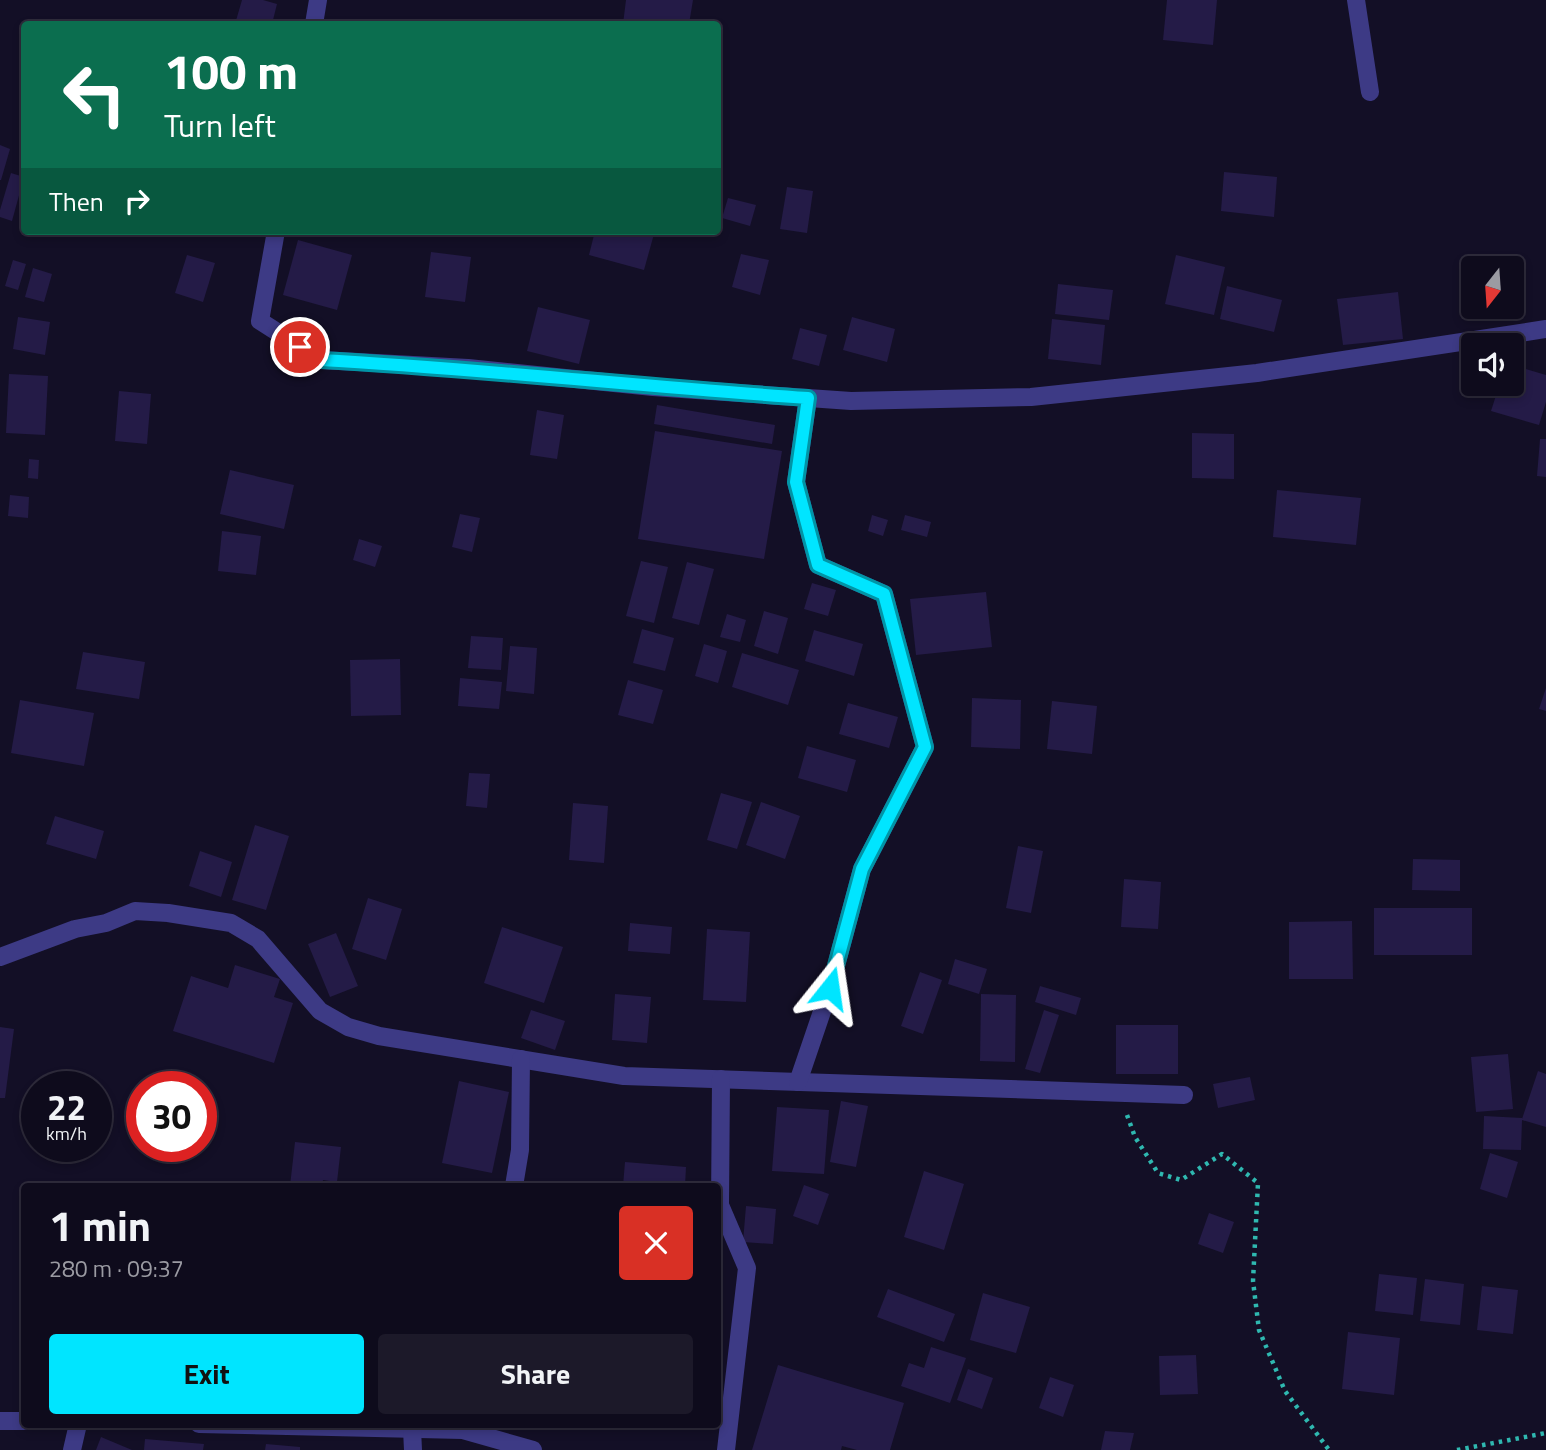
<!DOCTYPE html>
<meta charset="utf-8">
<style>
:root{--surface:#0e0b1c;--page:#1c1929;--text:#f1f3f6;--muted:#9b9ba3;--line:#2e2b3b;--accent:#00e5ff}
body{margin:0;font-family:"Titillium Web",sans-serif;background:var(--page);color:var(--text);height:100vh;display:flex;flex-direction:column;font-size:26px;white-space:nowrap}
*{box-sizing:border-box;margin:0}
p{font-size:23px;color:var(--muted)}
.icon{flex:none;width:38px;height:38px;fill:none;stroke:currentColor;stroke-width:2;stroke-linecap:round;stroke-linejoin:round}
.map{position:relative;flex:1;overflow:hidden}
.drawer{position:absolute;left:21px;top:1183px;width:700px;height:245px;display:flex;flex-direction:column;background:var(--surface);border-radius:7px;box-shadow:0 4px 10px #0003,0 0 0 2px var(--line)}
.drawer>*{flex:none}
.hud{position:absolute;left:21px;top:21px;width:700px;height:214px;border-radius:7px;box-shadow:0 4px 10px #0003,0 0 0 2px var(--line);background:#0b6e4f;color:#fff;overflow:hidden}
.needle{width:46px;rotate:197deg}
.buttons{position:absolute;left:1461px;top:256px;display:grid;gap:14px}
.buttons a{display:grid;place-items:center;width:63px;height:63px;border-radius:7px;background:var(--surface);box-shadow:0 4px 10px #0003,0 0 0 2px var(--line);font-size:35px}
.speed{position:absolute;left:21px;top:1071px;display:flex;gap:14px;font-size:35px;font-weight:700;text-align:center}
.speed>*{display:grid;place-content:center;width:91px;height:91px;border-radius:50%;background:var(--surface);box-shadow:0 4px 10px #0003,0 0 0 2px var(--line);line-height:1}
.speed small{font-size:18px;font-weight:400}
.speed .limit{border:10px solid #d22;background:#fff;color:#111}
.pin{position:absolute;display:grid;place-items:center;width:60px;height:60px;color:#fff;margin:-30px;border:4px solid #fff;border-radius:50%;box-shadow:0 2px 7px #0007}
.me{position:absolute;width:77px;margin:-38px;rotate:15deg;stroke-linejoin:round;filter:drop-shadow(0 0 5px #0008)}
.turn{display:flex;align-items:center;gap:24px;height:147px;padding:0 28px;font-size:32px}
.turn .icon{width:91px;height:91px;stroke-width:2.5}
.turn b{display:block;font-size:49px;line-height:60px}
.then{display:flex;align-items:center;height:66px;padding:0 28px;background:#0003;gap:14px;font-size:26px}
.round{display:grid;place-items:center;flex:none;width:74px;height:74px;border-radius:7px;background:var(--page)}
.head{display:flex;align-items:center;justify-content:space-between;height:119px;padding:0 28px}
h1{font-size:42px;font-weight:700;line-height:52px}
.cta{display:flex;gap:14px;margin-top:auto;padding:14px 28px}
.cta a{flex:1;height:80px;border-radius:7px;background:var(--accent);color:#111;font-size:28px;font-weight:700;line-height:80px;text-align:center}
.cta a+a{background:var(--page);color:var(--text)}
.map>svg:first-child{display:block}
.building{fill:#241b47}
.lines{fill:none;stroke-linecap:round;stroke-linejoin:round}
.path{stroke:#2fb8b0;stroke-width:4.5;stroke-dasharray:3.5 5;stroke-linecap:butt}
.minor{stroke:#3d3a85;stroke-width:18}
.route-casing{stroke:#0095a6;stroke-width:18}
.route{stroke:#00e5ff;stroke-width:12}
</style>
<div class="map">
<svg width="1546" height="1450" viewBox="0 0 1546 1450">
<rect width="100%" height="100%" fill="#130f26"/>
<g class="building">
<path d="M242,0H263L277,4L272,24H235Z"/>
<path d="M626,0H693L689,24H623Z"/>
<path d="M1167,0H1217L1213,45L1163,40Z"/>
<path d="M0,145L10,149L1,180H0Z"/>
<path d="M1224,172L1277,177L1274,217L1221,211Z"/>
<path d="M11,173L24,177L12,221L0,217V210Z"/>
<path d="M787,187L813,191L807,233L780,229Z"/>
<path d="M728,198L756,205L750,226L722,218Z"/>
<path d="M595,231H644L654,234L644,270L589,255Z"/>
<path d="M298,240L352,255L337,310L283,295Z"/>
<path d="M431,252L471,257L465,302L425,297Z"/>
<path d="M741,254L769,260L760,295L732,287Z"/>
<path d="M187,255L215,263L203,302L175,293Z"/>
<path d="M1176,255L1225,267L1214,315L1165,304Z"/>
<path d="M13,260L26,264L18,290L5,286Z"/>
<path d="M33,268L52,274L44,302L25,297Z"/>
<path d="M1058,284L1113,290L1109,320L1055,314Z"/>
<path d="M1227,286L1282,300L1274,332L1220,319Z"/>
<path d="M1398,292L1403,339L1343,345L1337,299Z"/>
<path d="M538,307L590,320L579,364L527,351Z"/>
<path d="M18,317L50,322L45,355L13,349Z"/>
<path d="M852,317L895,329L887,362L843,350Z"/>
<path d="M1052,319L1105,325L1101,365L1048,359Z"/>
<path d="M800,328L827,335L819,366L792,359Z"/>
<path d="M1512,365L1546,375V402L1539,425L1491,411L1500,383H1512Z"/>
<path d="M9,374L48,376L45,435L6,433Z"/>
<path d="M119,391L151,394L147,444L115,441Z"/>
<path d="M657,405L775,425L772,444L654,424Z"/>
<path d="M537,410L564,415L557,459L530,455Z"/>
<path d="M655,431L782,451L764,559L638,539Z"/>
<path d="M1192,433L1234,434V479L1192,478Z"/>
<path d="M1540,439H1546V477L1537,476Z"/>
<path d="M29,459L39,460L38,479L28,478Z"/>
<path d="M230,470L294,485L284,529L220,514Z"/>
<path d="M1277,490L1361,498L1356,545L1273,537Z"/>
<path d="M10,495L29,497L28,518L8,516Z"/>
<path d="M460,514L480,518L472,552L452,547Z"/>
<path d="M872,515L888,520L883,536L868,531Z"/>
<path d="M905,515L931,522L927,537L901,530Z"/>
<path d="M222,531L261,536L256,575L218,571Z"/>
<path d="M359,539L382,546L375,567L353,560Z"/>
<path d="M641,561L668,567L654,623L626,616Z"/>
<path d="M687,562L714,569L699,625L672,618Z"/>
<path d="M812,583L836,590L828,616L804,609Z"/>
<path d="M986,592L992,647L916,655L910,599Z"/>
<path d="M764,611L788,618L778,654L754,646Z"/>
<path d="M727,614L746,620L740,642L720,637Z"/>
<path d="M642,629L674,638L665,671L633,663Z"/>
<path d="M814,630L863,644L854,676L805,661Z"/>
<path d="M471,636L503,638L501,670L468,668Z"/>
<path d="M704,644L727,651L718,683L695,676Z"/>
<path d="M510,646L537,648L534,694L506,691Z"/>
<path d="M83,652L145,662L139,699L76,689Z"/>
<path d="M742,653L799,670L788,705L732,687Z"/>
<path d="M400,659L401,715L351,716L350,660Z"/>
<path d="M460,678L502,682L499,709L458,706Z"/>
<path d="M628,680L663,690L653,724L618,715Z"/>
<path d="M1546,688V711L1539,709Z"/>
<path d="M972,698L1021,700L1020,749L971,747Z"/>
<path d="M20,700L94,713L84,766L11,753Z"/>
<path d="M1052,701L1097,706L1092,754L1047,749Z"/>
<path d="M848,703L898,717L889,748L839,734Z"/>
<path d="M807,746L856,760L847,792L798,778Z"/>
<path d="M469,773L490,774L487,808L466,806Z"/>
<path d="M721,793L752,802L737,849L707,840Z"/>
<path d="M761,802L800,816L785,859L746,845Z"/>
<path d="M573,803L608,806L604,863L569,860Z"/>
<path d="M55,816L104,831L96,859L46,844Z"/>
<path d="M255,825L289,836L266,910L232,900Z"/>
<path d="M1018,846L1043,851L1031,913L1006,908Z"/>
<path d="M200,851L232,862L221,897L189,886Z"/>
<path d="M1413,859L1460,860V891L1412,890Z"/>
<path d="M1124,879L1161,882L1158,929L1121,927Z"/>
<path d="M368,898L402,909L386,960L352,949Z"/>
<rect x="1374" y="908" width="98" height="47"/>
<path d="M1352,921L1353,979H1289V922Z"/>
<path d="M630,923L672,927L670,954L628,951Z"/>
<path d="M502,927L563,947L544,1003L484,983Z"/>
<path d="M707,929L750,932L746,1002L703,1000Z"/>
<path d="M336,933L358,986L330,997L308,944Z"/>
<path d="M955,959L987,969L979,994L948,984Z"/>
<path d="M235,965L280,979L274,997L293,1003L274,1063L173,1031L191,976L228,988Z"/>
<path d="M920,972L942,980L923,1034L901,1026Z"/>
<path d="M1040,986L1081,998L1076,1015L1035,1002Z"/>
<path d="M615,994L651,997L647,1043L612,1040Z"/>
<path d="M981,994L1016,995L1015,1062L980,1061Z"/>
<path d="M531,1010L565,1021L555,1050L521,1038Z"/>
<path d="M1044,1010L1059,1015L1040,1073L1025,1069Z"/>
<rect x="1116" y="1025" width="62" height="49"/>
<path d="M0,1027L14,1029L5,1098H0Z"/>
<path d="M1508,1054L1513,1109L1476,1112L1471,1057Z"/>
<path d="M1538,1071L1546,1074V1127L1522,1120L1521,1150L1483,1149L1484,1116L1522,1118V1119Z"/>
<path d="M1250,1077L1255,1100L1218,1108L1213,1084Z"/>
<path d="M459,1081L509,1092L492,1173L442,1163Z"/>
<path d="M841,1101L868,1106L856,1167L830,1162Z"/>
<path d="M777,1107L829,1110L824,1174L772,1171Z"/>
<path d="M295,1142L341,1147L337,1182L323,1180L322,1186H290Z"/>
<path d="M1490,1153L1518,1162L1507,1198L1480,1189Z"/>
<path d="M625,1162L686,1167L685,1186H623Z"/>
<path d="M924,1171L964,1184L944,1250L904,1237Z"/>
<path d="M804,1185L829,1194L818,1225L793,1216Z"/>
<path d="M746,1206L776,1209L773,1244L743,1242Z"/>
<path d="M1209,1213L1234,1222L1223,1253L1198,1244Z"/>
<path d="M1379,1274L1417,1278L1413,1315L1375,1311Z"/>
<path d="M1425,1279L1464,1284L1460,1325L1420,1321Z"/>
<path d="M1482,1286L1518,1290L1513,1334L1477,1330Z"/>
<path d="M888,1289L955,1314L944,1342L877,1317Z"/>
<path d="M983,1293L1030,1307L1016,1353L970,1340Z"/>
<path d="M1348,1332L1400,1338L1394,1395L1342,1389Z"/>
<path d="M931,1347L966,1358L950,1403L901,1386L909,1363L924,1368Z"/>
<path d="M1196,1355L1198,1394L1160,1395L1159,1356Z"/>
<path d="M778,1365L904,1403L890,1450H857L842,1446L841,1450H752Z"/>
<path d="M968,1369L993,1378L982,1409L957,1400Z"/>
<path d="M1050,1377L1074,1385L1063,1417L1039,1408Z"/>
<path d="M1105,1431L1134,1433L1130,1450H1101Z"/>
<path d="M101,1437L132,1450H96Z"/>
<path d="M145,1439L204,1444L203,1450H144Z"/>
<path d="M266,1444L300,1447V1450H265Z"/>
</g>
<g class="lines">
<g class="path">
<path d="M1127,1115L1135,1137L1158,1173L1181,1180L1222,1154L1258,1183L1253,1281L1259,1330L1285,1391L1329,1450"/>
<path d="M1457,1450L1546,1433"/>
</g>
<g class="minor">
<path d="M1356,0L1370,92"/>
<path d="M314,24L318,0"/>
<path d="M276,231L260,321L321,360L468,368L653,387L851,401L1031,397L1257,373L1546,329"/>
<path d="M0,957L75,929L106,923L135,911L168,913L231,923L258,939L320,1011L348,1027L379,1036L624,1076L1184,1095"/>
<path d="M721,1079L720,1205L747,1268L726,1450"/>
<path d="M798,1082L830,988L862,869L925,747L884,594L818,565L796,482L808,398"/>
<path d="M514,1186L520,1150L521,1059"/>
<path d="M0,1421H24"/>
<path d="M199,1424L463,1430L533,1450"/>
<path d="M412,1429L413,1450"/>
<path d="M72,1450L78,1424"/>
</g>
</g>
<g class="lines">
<g class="route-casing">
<path id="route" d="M300,347L321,360C484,369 645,387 808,398L796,482L818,565L884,594L925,747L862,869L830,988"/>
</g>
<use href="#route" class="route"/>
</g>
</svg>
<div class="buttons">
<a><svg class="needle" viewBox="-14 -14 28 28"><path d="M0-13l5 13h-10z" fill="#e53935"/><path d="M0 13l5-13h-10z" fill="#9b9ba3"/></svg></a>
<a><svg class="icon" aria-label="sound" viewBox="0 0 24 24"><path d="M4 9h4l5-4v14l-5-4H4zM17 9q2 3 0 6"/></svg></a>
</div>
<div class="speed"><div>22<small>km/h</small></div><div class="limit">30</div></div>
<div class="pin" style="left:300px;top:347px;background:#d93025"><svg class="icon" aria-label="arrive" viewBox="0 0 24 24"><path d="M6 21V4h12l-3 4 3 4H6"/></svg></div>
<svg class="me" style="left:830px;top:988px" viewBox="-20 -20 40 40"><path d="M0-17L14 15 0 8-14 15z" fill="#00e5ff" stroke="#fff" stroke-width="4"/></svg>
<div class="hud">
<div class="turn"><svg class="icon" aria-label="left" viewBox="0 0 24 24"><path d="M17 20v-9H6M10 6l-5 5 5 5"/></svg><div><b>100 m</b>Turn left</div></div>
<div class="then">Then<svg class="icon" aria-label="right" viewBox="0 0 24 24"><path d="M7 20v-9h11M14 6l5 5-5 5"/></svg></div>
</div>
<section class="drawer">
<div class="head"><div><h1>1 min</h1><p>280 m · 09:37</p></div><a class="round" style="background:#d93025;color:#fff"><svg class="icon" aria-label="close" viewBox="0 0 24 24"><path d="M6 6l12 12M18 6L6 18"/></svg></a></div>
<div class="cta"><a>Exit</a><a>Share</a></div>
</section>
</div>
